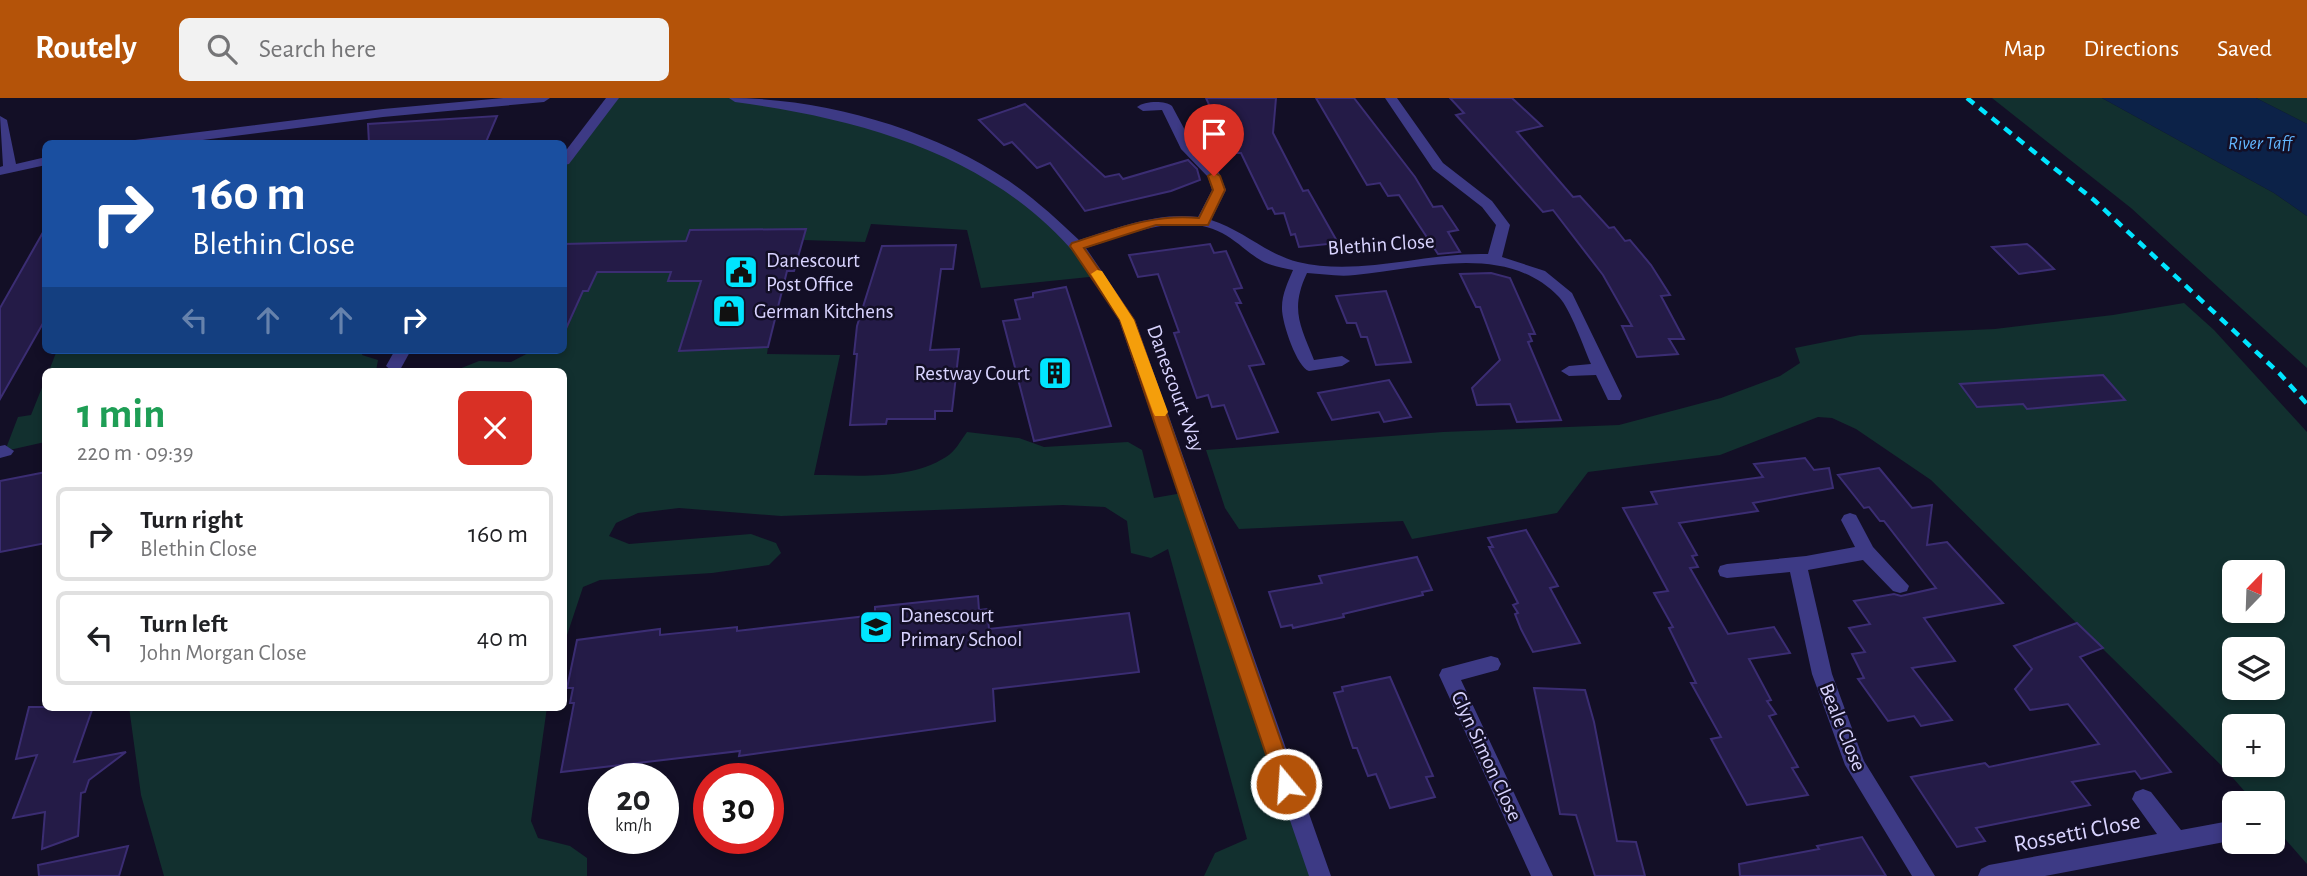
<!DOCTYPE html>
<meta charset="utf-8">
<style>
:root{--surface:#fff;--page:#f2f2f2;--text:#202124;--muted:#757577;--line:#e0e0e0;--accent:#b45309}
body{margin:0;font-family:"Alegreya Sans",sans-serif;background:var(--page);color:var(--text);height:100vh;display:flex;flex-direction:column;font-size:26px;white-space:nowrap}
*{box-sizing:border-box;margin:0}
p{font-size:23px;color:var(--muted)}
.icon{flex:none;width:38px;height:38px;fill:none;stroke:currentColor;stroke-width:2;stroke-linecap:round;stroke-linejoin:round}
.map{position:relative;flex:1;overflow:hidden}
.side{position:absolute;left:42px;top:270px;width:525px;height:343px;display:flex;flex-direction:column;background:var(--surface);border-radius:10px;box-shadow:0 4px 10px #0003}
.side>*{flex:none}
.top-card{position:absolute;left:42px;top:42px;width:525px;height:214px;border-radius:10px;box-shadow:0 4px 10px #0003;background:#1a4fa0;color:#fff;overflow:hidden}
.needle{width:46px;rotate:23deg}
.fabs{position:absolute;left:2222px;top:462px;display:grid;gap:14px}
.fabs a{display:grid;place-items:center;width:63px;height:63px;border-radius:10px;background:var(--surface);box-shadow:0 4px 10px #0003;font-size:35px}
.speed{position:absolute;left:588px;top:665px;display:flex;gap:14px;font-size:35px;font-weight:700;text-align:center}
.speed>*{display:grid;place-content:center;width:91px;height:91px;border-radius:50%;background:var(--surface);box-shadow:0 4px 10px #0003;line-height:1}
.speed small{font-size:18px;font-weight:400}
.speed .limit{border:10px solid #d22;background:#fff;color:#111}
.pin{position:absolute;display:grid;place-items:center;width:60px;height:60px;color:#fff;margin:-72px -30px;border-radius:50% 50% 50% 0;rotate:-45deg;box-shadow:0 0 7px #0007}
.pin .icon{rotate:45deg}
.me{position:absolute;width:77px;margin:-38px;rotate:342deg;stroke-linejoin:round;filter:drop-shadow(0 0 5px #0008)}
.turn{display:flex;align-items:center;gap:24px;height:147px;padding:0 35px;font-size:32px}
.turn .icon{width:91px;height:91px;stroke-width:2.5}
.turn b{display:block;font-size:49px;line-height:60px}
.lanes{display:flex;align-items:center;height:66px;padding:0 35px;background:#0003;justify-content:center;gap:35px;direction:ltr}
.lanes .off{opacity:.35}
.round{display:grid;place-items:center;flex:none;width:74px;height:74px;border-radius:10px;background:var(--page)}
.head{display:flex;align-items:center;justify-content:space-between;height:119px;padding:0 35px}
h1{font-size:42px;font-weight:600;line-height:52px;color:#1e9e55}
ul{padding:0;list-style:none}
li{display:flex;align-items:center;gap:21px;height:94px;margin:0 14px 10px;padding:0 21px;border:4px solid var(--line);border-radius:10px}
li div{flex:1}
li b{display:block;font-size:26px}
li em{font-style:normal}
header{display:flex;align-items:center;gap:42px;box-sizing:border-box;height:98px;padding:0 35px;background:var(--accent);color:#fff}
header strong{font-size:33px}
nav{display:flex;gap:38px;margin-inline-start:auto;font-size:24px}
.search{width:490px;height:63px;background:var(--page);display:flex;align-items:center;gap:18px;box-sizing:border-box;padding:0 24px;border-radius:10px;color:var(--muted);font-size:26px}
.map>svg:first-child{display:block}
.green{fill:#12302f;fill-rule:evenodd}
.water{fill:#0c2248}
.building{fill:#241b47;stroke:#3b2d73;stroke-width:2}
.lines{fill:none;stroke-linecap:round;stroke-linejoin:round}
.minor{fill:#3d3a85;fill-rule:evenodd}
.rail{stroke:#00e5ff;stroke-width:4.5;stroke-dasharray:9 7;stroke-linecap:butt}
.route{fill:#b45309;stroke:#753606;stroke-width:2}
.slow{fill:#f59e0b}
.labels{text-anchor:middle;stroke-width:5;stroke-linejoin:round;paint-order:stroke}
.far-water-label{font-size:19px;font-style:italic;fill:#62b6ff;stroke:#130f26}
.street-label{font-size:21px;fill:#d9d4ff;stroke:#130f26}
.poi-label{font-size:21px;fill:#d9d4ff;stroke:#130f26;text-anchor:start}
.near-street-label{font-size:24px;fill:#d9d4ff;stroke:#130f26}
</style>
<header>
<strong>Routely</strong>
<div class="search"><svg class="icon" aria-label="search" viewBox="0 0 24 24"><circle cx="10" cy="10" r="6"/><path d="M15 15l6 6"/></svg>Search here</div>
<nav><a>Map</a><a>Directions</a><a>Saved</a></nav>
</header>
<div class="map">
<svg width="2307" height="778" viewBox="0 0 2307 778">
<rect width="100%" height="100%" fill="#130f26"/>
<g class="green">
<path d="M613,0H735L805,10L902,35L1017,95L1099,178L981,190L967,132L871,126L865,144L803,142L805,131L691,132L669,183H701L680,253L768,249L767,256L840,257L814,377C857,377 908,383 946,359C955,354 961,342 967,334L1019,340L1044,349L1128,344L1142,352L1154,400L1188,394L1320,778H1204L1215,755L1247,741L1168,451L1151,460L1131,455L1127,423L1105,409L1063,407L781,418L679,410L638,415L616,425L609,438L629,446L751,436L776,445L781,455L769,467L712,475L600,482L583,489L564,546V273H454L479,263L511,264L534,252H564V208L568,198H581L583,193H588L597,174H644L656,144H622L620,148L564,146V63Z"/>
<path d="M1992,0H2102L2274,95L2307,118V270L2131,110Z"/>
<path d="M2256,0H2307V26Z"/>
<path d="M2184,205L2214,232L2307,334V766L2273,727V705H2255L2225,671L1931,382L1856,331L1832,320L1818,319L1720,357L1588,374L1557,415L1412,441L1403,423L1239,431L1225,410L1206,352L1443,334L1619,327L1721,300L1780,278L1800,265L1795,250L1860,237L1995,231L2113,217ZM2235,474H2273V513H2235ZM2235,551H2273V590H2235ZM2235,628H2273V667H2235Z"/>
<path d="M57,252H363L362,257L378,262L376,273H49Z"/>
<path d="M45,282V344L5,353L18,319L31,317Z"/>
<path d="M129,609H547L531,723L538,740L570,748L587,760V778H164L141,697Z"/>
</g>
<path class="water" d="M2102,0H2256L2307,26V118L2274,95Z"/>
<g class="building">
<path d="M1206,0H1276L1273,35L1303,93L1308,92L1338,145L1299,149L1295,136L1291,137L1284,115L1275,116L1272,110L1268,111L1241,55H1236L1226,34L1222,35Z"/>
<path d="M1316,0H1354L1415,79L1433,109L1442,108L1458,132L1448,134L1460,154L1438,156L1399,97L1388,98L1380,85L1367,87Z"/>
<path d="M1450,0H1512L1542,28L1517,34L1573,99L1580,98L1609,130L1614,129L1625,143L1630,142L1651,167L1670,197L1661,198L1684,241H1669L1678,256L1637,259L1622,228H1632L1603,177L1553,112L1543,114L1456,17L1464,15Z"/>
<path d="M1025,6L1105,79L1119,76L1123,81L1188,62L1197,71L1200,82L1171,93L1085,113L1050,65L1037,70L1012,44L1004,47L979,22Z"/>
<path d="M497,18L486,44L369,46L368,26Z"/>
<path d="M46,129V220L0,301V210Z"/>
<path d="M806,131L794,173H787L768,249L679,253L701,183H668L671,174H597L588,193H583L564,235V146L686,143L690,132Z"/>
<path d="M1210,146L1214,155L1226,153L1242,190L1234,191L1241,205H1236L1264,266L1249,268L1278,334L1237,341L1224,307L1212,309L1208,297L1197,300L1174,235L1179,234L1158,176L1138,179L1129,157Z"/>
<path d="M2027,146L2032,150L2054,171L2019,176L1992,149Z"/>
<path d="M956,147L953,171H941L930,252L959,251L952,313H935V321H887L886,326L850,327L857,256H854L857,228L882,148Z"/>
<path d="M1491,175L1510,180L1535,236H1529L1532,243L1528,244L1561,322L1517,324L1510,306L1477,307L1472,290L1500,262L1480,209H1476L1460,176Z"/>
<path d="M1066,189L1111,328L1034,343L1003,223L1020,221L1015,202L1033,199V195Z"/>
<path d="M1386,193L1411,264L1376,267L1367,239H1361L1356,225H1347L1336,198Z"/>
<path d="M2103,277L2125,302L2027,311L2023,306L1977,309L1960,286Z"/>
<path d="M1389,282L1411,319L1384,324L1379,314L1332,322L1318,295Z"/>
<path d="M1805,360L1814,372L1829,370L1833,390L1753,405L1758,413L1679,425L1697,457L1692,458L1698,469L1690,470L1728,536L1774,529L1790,555L1749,561L1771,602L1767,603L1776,616L1769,618L1798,669L1792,670L1808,697L1747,707L1711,641L1721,639L1691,585H1696L1669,530L1673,529L1654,495L1668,493L1623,410L1657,406L1651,394L1763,379L1754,366Z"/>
<path d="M1879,370L1912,410L1932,407L1927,447L1947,444L2003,505L1924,520L1955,563L1912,570L1952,622L1921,628L1914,618L1888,623L1858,581L1864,580L1852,556L1865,554L1849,530L1870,526L1854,503L1894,496L1901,498L1936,490L1884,423H1880L1869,409L1864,410L1838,377Z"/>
<path d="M46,374V445L0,454V383Z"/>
<path d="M1526,432L1558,488L1550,490L1580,545L1533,554L1521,531L1515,516L1518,515L1513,507L1518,505L1489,449H1493L1488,440Z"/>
<path d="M1417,459L1432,492L1422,494L1423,497L1343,516L1344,519L1293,530L1292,527L1281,529L1269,494L1322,485L1319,478Z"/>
<path d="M978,498L979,512L987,511L989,531L1129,515L1139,574L993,591L995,623L739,658L740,653L561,674L574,605H570L573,590H567L577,542L660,531V537L737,529V533L875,517V509Z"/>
<path d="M2077,525L2103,550L2080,559L2171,674L2141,681L2135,673L2072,684L2090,707L1976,730L1985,743L1957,749L1911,679L1985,665L1989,669L2099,646L2068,606L2030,612L2015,591L2032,571L2014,548Z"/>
<path d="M1390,579L1433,678L1426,679L1435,699L1390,710L1376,676L1368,678L1357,650H1353L1334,595L1343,593L1342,589Z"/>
<path d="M1534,590L1585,592L1594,624L1617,743L1636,744L1645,778H1595L1576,717L1560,716Z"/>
<path d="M29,609H93L74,664L126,654L89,682L85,694L81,695L78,738L42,751L45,714L13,720L37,657L16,661Z"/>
<path d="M1862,739L1886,778H1740L1739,766L1819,751L1817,748Z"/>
<path d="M128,748L119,778H39L38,767Z"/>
</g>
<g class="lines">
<g class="minor">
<path d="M503,0H550L544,4L383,19L171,46H129L135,42L383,11Z"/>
<path d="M606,0H619L569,66L564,67V55Z"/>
<path d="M729,0C823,0 930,30 1009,83C1035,101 1057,121 1079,142C1118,130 1157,114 1198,119L1212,92L1208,79L1181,51L1162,12L1143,13L1137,9C1144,3 1165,2 1172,8L1194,49L1219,75L1226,92L1211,122C1243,132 1266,156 1298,164C1360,179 1426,154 1488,156L1496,127L1482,109L1433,71L1385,0H1397L1443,65L1492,103L1510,127L1502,159L1545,173L1572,195L1622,298L1620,302H1608L1596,277L1569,278L1561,273L1569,268L1591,266C1583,248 1571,212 1559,199C1506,144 1421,171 1355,177C1339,179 1323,176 1307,175C1290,211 1300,227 1314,262L1342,258L1350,263L1342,268L1309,273C1297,270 1281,223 1282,209C1282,196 1288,184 1293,172C1284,170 1271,168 1262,163C1248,155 1237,143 1222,135C1178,113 1129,137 1086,150L1135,222L1331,778H1309L1119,222C1106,201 1094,179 1078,159C993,57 862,21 735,4Z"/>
<path d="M0,18L7,22L16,66L46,59V67L0,77V69L3,68Z"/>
<path d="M395,252H411L400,272L392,273L386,268Z"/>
<path d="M5,347L14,353L11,357L0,360V348Z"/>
<path d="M1850,415L1856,417L1873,449L1909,488L1907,493L1900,495L1893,493L1863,462L1808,472L1832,576L1864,663L1935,778H1912L1845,667L1812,576L1790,474L1727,480L1720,478L1718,473L1720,468L1727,466L1806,458L1855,449L1841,422L1844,417Z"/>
<path d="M1491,558L1498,560L1501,566L1498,572L1461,582L1553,778H1531L1439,577L1442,571Z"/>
<path d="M2143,691L2151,694L2181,732L2235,722V742L2045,778H1978L1981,771L1989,767L2157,736L2132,701L2135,694Z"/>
</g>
<path class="rail" d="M1967,0L2094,102L2280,276L2307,306"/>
</g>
<path class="route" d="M1214,74L1220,78L1225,92L1208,127H1156L1084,150L1134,222L1296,686L1293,692L1286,695L1279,692L1276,686L1120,222L1070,148L1072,145C1114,132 1154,115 1199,120L1213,92L1208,78Z"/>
<path class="slow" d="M1097,172L1102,173L1134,222L1168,314L1165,318H1155L1153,314L1120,222L1091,176Z"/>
<defs>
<g id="civic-square" transform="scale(1.75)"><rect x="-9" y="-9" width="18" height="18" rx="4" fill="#00e5ff" stroke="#130f26"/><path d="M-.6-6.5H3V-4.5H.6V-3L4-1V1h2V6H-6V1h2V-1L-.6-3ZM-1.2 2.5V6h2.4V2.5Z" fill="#111"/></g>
<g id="shop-square" transform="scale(1.75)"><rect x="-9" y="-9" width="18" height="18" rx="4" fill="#00e5ff" stroke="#130f26"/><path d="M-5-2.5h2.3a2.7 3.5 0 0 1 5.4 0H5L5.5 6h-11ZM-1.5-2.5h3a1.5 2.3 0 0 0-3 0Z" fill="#111"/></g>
<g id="building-square" transform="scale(1.75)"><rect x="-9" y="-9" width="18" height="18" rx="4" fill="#00e5ff" stroke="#130f26"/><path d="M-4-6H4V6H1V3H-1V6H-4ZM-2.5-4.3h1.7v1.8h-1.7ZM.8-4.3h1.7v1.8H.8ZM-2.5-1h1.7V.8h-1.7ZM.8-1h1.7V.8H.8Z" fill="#111"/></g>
<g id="school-square" transform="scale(1.75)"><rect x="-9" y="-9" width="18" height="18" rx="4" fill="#00e5ff" stroke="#130f26"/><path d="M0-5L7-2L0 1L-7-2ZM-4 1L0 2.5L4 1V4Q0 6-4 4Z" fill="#111"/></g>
</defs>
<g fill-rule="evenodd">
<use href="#civic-square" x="741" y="174"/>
<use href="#shop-square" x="729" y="213"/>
<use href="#building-square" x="1055" y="275"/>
<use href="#school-square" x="876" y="529"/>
</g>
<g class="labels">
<g class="far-water-label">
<text x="2260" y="51">River Taff</text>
</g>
<g class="street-label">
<text transform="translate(1381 146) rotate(-4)" y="7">Blethin Close</text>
<text transform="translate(1176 290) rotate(70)" y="7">Danescourt Way</text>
<text transform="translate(1843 629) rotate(68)" y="7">Beale Close</text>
<text transform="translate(1487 658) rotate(65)" y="7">Glyn Simon Close</text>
</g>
<g class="poi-label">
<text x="766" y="169">Danescourt<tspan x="766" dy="24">Post Office</tspan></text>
<text x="754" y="220">German Kitchens</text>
<text x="1030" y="282" text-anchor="end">Restway Court</text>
<text x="900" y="524">Danescourt<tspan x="900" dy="24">Primary School</tspan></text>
</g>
<g class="near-street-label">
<text transform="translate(2077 734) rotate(-11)" y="8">Rossetti Close</text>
</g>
</g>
</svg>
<div class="fabs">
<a><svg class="needle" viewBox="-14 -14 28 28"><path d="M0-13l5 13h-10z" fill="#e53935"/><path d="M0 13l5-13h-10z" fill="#757577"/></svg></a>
<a><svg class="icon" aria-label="layers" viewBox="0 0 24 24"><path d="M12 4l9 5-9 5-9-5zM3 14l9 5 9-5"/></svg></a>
<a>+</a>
<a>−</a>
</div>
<div class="speed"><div>20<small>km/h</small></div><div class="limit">30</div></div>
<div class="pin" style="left:1214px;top:78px;background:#d93025"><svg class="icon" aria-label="arrive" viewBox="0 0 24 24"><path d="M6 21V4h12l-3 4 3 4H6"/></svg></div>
<svg class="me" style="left:1286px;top:686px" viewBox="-20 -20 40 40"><circle r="17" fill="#b45309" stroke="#fff" stroke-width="3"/><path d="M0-11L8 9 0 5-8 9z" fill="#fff"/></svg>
<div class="top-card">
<div class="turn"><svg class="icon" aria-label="right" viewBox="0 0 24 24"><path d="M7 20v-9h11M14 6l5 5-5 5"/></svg><div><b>160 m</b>Blethin Close</div></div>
<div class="lanes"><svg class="icon off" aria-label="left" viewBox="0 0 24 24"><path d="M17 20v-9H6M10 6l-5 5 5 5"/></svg><svg class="icon off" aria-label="ahead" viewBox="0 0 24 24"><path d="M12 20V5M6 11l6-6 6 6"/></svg><svg class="icon off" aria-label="ahead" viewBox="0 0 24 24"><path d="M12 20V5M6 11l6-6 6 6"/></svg><svg class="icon" aria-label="right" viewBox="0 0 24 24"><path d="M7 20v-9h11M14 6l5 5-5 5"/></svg></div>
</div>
<section class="side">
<div class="head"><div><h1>1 min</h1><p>220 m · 09:39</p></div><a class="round" style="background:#d93025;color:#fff"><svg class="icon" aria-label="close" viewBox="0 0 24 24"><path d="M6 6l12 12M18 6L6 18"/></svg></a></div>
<ul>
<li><svg class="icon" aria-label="right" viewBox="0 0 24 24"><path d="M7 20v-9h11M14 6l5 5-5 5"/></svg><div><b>Turn right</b><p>Blethin Close</p></div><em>160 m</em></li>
<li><svg class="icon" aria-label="left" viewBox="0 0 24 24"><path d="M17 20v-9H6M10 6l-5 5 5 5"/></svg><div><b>Turn left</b><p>John Morgan Close</p></div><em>40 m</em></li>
</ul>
</section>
</div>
